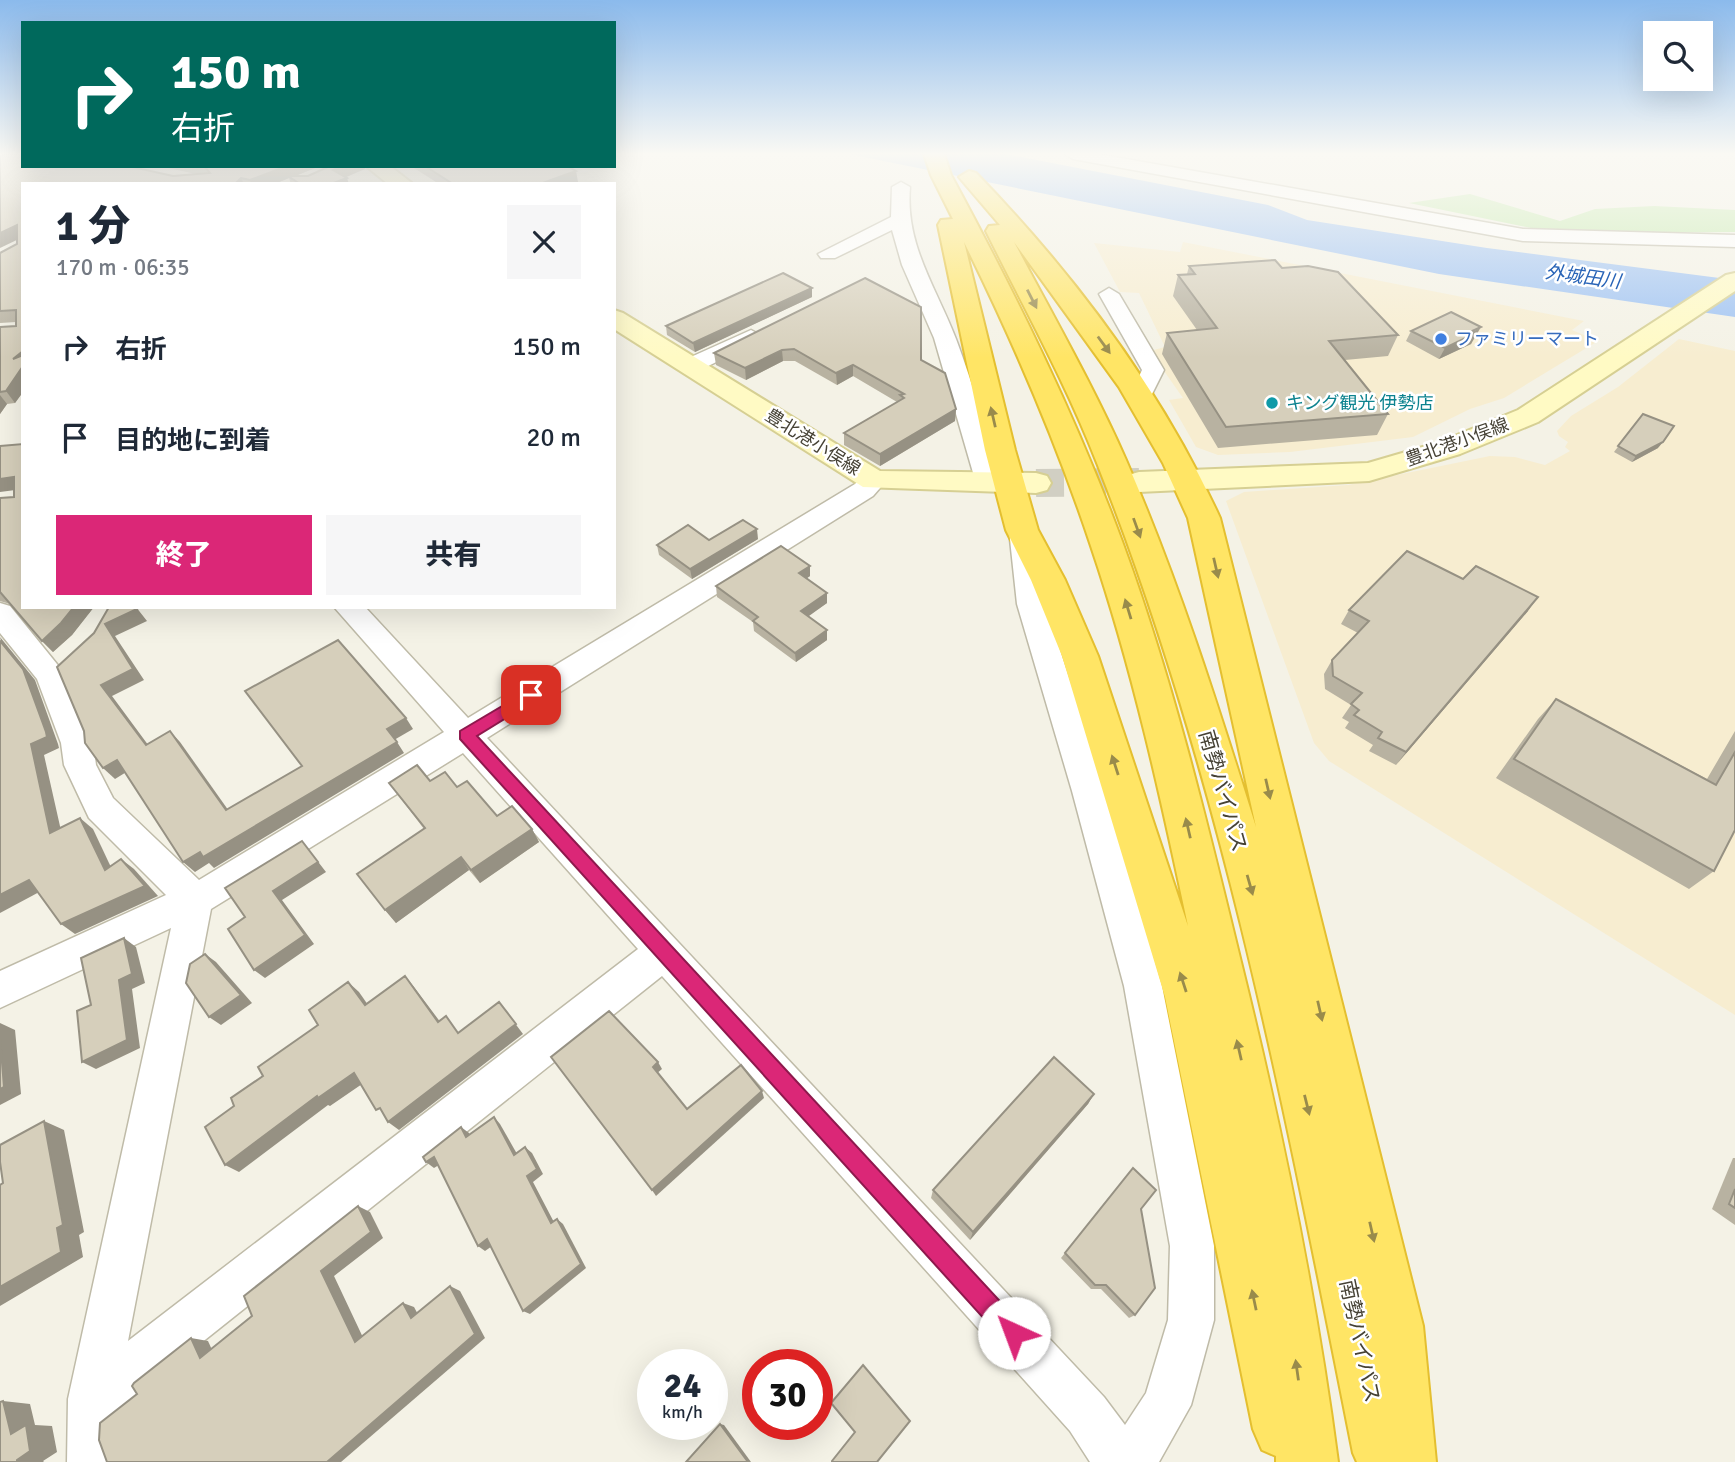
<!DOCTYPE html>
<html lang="ja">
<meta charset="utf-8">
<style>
:root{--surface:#fff;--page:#f6f6f7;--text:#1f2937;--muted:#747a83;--accent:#db2777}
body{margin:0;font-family:Signika,"Noto Sans JP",sans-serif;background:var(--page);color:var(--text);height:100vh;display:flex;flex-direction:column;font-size:26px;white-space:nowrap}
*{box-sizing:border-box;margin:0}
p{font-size:23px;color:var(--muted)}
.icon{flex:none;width:38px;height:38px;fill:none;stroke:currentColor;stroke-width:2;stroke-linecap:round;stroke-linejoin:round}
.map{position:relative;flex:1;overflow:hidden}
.panel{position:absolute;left:21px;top:182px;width:595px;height:427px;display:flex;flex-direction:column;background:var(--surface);border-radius:0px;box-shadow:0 7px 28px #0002}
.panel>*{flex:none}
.hud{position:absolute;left:21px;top:21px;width:595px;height:147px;border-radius:0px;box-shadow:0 7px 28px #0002;background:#00695c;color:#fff;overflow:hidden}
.controls{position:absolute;left:1643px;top:21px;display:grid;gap:14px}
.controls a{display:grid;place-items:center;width:70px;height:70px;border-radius:0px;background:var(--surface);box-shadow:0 7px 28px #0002;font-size:35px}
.speed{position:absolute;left:637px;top:1349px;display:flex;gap:14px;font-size:35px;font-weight:700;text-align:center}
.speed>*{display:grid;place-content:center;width:91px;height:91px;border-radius:50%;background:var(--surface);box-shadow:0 7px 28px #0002;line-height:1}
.speed small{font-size:18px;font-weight:400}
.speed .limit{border:10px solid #d22;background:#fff;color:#111}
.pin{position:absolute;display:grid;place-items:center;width:60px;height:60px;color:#fff;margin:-30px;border-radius:14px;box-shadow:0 4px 10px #0006}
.me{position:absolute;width:77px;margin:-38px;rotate:317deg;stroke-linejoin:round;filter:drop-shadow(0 0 5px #0008)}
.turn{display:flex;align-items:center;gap:24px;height:147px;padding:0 35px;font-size:32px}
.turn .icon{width:91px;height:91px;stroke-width:2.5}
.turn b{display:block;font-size:49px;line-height:60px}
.round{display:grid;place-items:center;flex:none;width:74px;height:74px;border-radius:0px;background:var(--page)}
.summary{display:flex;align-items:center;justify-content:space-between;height:119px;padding:0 35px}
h1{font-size:42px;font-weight:800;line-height:52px}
.action{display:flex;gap:14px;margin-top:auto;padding:14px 35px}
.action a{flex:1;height:80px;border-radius:0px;background:var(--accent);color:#fff;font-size:28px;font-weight:800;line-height:80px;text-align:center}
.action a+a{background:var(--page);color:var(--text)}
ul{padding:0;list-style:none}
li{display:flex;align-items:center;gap:21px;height:91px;padding:0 35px}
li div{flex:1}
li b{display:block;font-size:26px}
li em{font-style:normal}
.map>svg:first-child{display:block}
.commercial{fill:#f7edd0}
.green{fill:#c4eaac}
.water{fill:#9fc3f3}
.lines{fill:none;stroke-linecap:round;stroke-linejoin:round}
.secondary-tunnel{stroke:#d1cfc3;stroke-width:28;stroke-dasharray:28 14;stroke-linecap:butt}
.street-casing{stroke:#bfbba8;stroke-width:3}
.secondary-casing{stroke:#d6cf93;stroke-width:4}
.highway-casing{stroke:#e4bf30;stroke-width:4}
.street{fill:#fff;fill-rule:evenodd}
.secondary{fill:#fffac4;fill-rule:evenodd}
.highway{fill:#ffe565;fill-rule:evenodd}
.wall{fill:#b8b2a1}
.shaded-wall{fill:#969183}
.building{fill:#d6cfbb;stroke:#969183;stroke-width:2}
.oneway{fill:#998b4b}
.route{fill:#db2777;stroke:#8e194d;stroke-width:2}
.shop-dot{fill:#3f7fe0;stroke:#fff;stroke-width:2.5}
.culture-dot{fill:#0f9aa8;stroke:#fff;stroke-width:2.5}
.labels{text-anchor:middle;stroke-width:5;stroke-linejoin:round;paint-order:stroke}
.far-shop-label{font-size:18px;fill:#366cbe;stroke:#fff;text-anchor:start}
.far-culture-label{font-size:18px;fill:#0d838f;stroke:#fff;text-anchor:start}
.far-street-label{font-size:18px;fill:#464235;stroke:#fff}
.far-water-label{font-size:19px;font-style:italic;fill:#2964b7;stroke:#fff}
.street-label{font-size:21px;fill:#464235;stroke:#fff}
</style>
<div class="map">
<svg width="1735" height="1462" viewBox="0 0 1735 1462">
<rect width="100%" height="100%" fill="#f4f2e6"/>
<g class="commercial">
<path d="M1183,242L1584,321L1572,330L1598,341L1504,398L1470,409L1413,437L1290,452L1218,455L1196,447L1169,400L1183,398L1150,351L1165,347L1139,293L1120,292L1094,243L1180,252Z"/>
<path d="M1679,339L1735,351V1015L1329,761L1314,743L1226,501L1244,492L1348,485L1490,456L1515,457L1545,465L1570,451L1565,447L1568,442L1559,436L1557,431L1571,416L1618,387Z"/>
</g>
<path class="green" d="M1470,194L1560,221L1595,209L1654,206L1735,210V232L1623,233L1531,228L1409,203Z"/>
<path class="water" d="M849,154H1006L1268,205L1307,220L1487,248L1735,280V317L1439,274Z"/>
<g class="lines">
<path class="secondary-tunnel" d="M1036,483L1139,482"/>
<g class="street-casing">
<g id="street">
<path d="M1065,154H1098L1523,229L1735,235V247L1523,241L1073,159Z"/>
<path d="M901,182L910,187C905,245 936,287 956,339C974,386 986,435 1002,483L998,489H980L976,483L934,338L902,265L892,230L835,258H821L818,254L891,217L892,187Z"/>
<path d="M1109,288L1119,294L1164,370L1149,400H1133L1130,395L1142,370L1099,294Z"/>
<path d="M751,330L762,336L759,341L698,371H682L679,366L682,361Z"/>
<path d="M874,472L883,474L887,480L873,496L487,738L1104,1397L1125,1425L1146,1393L1168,1320L1170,1246L1124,986L1072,791L1017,604L1009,530L1013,524L1022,521L1031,524L1035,530L1045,604L1106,791L1162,986L1214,1246V1320L1191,1405L1159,1462H1090L1070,1431L662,976L117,1410V1462H67L68,1399L171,928L0,1008V971L166,895L89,818L64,765L61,743L37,679L0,633V603L10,606L65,674L93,743L96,765L113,798L199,880L444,732L334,607H365L468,718L855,484L865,474ZM463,753L638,949L128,1341L211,909Z"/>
</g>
</g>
<g class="secondary-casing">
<g id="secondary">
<path d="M366,166H390L413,184H388Z"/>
<path d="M1735,273V291L1538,422L1460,454L1369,481L1139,492L1128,489L1124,482L1128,475L1139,472L1368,463L1440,442L1518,410L1726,275Z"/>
<path d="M614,310L623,313L880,471L1036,473L1047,476L1051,483L1047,490L1036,493L863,487L614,329Z"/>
</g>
</g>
<g class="highway-casing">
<g id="highway">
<path d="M924,154H944L951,175C1016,295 1076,416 1123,544C1173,680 1207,822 1241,962C1282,1128 1316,1293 1338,1462H1276V1456L1262,1450L1253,1429L1165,997L1062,656L1031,580L1006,530L985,450L938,225L941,220L953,219L931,175ZM964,242C1013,341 1056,441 1091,546C1133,670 1161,798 1188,926L1098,656L1065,580L1038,530L1015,450Z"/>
<path d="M969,171L976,173C1073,273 1162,391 1220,518L1423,1326L1436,1462H1357L1353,1453C1287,1120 1223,780 1097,463C1066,383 1024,308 986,231L989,226L1000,225L959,177ZM1014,242L1119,387L1163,463L1188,518L1256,827C1217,703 1178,579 1126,460C1093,385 1052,314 1014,242Z"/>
</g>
</g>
<use href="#street" class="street"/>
<use href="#secondary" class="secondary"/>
<use href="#highway" class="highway"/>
</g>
<g class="wall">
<path d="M0,156L173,176L196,174L159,166H320L295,176H308L365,169L300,184H291L289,178L274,184H23V392L15,403L7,404L0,414V327L16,326V322L0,323V253L17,244V240Z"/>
<path d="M411,166H567L578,182L572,184H439Z"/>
<path d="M1189,266L1282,268L1398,335L1388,356L1345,360L1388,414L1377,435L1218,448L1162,354L1167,333L1197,330L1173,296L1178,275L1187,274Z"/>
<path d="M865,278L956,409L955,421L880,466L844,445V433L897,402L853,376L837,385L795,361H783L746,380L716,365L714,353Z"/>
<path d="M812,288V297L695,352L667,335L666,326Z"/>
<path d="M1411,331L1475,338L1473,339L1471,344L1439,359L1406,341Z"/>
<path d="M1643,414L1658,448L1632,462L1614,452Z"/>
<path d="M23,444V607H94L72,635L53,652L42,641L10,604L0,601V498L14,497Z"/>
<path d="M758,539L692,579L659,555L657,545L709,540Z"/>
<path d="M810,566V576L807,578L827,603L808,616L827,630V640L796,662L754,631L753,622L717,597L716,586Z"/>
<path d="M1349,610L1528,611L1396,765L1369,751L1373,745L1345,728L1349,722L1342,718L1351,705L1325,689L1324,674L1332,660L1358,633L1341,624Z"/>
<path d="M1556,699L1707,779L1735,731V830L1714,871L1689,889L1496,778L1538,719Z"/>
<path d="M430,781L457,787L497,816L532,829L539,842L480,883L469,870L396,923L385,910L424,829L389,783Z"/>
<path d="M1094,1094L1088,1104L970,1240L931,1198L933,1190Z"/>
<path d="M1733,1158H1735V1225L1712,1209Z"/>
<path d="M1133,1168L1141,1209L1135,1315L1129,1318L1101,1289H1091L1061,1258Z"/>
</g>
<g class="shaded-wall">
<path d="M287,166H320L290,178L288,176L289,178L274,184H251L250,180Z"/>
<path d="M341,166H365V169L337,181L333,170Z"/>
<path d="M576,171L578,182L572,184H540Z"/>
<path d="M241,178L244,184H235Z"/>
<path d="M347,178L349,184H331Z"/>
<path d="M17,225L23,237L0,248V233Z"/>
<path d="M812,288V297L695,352L693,343Z"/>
<path d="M1481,327L1471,344L1439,359L1445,348Z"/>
<path d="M782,350L783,361L746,380L745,368Z"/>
<path d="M23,351V392L15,403L6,391L13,359Z"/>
<path d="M853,365V376L837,385L836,373Z"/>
<path d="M0,395L7,404L0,414Z"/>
<path d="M956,409L955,421L880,466V454Z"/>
<path d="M1663,442L1658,448L1632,462L1636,456Z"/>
<path d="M14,477L23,489L0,492V479Z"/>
<path d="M757,529L758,539L692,579L690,569Z"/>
<path d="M810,566V576L800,583L799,573Z"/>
<path d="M827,593V603L802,621L801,611Z"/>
<path d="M1538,597L1528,611L1396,765L1406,752Z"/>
<path d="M74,607H94L72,635L53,652L42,641Z"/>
<path d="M136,607L147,621L115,636L144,680L112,696L157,757L146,745L101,685L105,624Z"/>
<path d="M827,630V640L796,662L795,653Z"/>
<path d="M0,637L35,680L58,744L59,748L44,755L64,844L50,833Z"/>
<path d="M406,718L413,729L394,740L387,729Z"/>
<path d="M170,731L180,742L236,821L226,810Z"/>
<path d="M397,742L404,753L214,868L209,863L195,872L183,862Z"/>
<path d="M117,760L128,771L115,779L103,768Z"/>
<path d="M80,818L93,829L117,880L105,870Z"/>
<path d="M532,829L539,842L480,883L471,870Z"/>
<path d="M302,841L326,872L282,900L314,944L265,978L254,970L273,891Z"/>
<path d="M461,857L469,870L396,923L385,910Z"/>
<path d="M121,859L134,869L158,896L75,934L61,924Z"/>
<path d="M29,880L43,890L0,913V895Z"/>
<path d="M124,938L136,947L145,983L132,989L140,1048L96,1069L82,1062Z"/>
<path d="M205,954L216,962L252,1003L221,1025L209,1017Z"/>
<path d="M405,976L414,987L447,1031L438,1022Z"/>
<path d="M348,982L359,992L375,1015L365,1005Z"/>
<path d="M499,1002L523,1034L399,1130L388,1122Z"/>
<path d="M0,1023L15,1030L21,1094L0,1105Z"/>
<path d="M658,1062L662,1069L656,1074L653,1067Z"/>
<path d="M354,1073L365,1082L330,1106L328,1105L239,1172L225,1165L317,1096Z"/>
<path d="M762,1091L764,1098L656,1196L652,1190Z"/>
<path d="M1094,1094L1088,1104L970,1240L973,1232Z"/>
<path d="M494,1117L500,1124L521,1161L514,1155Z"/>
<path d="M44,1121L64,1130L84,1232L79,1235L83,1257L0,1306V1287L57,1228Z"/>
<path d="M461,1127L469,1133L473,1143L466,1137Z"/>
<path d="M525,1147L532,1153L543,1174L533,1182L557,1228L551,1223L527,1176Z"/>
<path d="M434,1157L442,1163L434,1168L426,1162Z"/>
<path d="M358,1206L370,1212L383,1238L334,1276L367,1346L355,1342L321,1271Z"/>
<path d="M557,1219L563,1224L586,1268L530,1314L523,1311Z"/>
<path d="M487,1239L495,1244L485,1251L478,1246Z"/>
<path d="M450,1286L460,1291L485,1338L341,1462H327Z"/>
<path d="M403,1303L414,1307L422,1322L411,1318Z"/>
<path d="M191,1338L208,1341L217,1361L200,1358Z"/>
<path d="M3,1401L30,1404L35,1425L52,1426L57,1452L43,1461L44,1462H17Z"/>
<path d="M720,1424L724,1425L751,1462H748Z"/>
</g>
<g class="building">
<path d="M5,154H23V166H128L173,176L210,173L205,167L203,166H287L250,180L241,178L235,184H23V351L13,359L23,355V366L6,391L0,392V327L16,326V310L0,311V253L17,244V225L0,233V156Z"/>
<path d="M330,166H341L333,170L347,178L331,184H300L288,176H308Z"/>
<path d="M425,166H567L576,171L540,184H453Z"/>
<path d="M1275,260L1282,268L1308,266L1338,272L1398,335L1329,341L1388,414L1226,427L1167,333L1217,328L1178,275L1195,274L1189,266Z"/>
<path d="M783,273L812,288L693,343L666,326Z"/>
<path d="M865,278L921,307V360L945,373L956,409L880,454L844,433L904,398L900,395L904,394L853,365L836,373L794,349L782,350L745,368L714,353Z"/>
<path d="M1451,312L1481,327L1472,331L1476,333L1445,348L1411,331Z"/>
<path d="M1643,414L1674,426L1663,442L1636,456L1618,446Z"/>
<path d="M23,444V607H74L61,623L42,641L0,592V498L14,497V477L0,479V446Z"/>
<path d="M743,520L757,529L690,569L657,545L688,525L709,540Z"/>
<path d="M781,546L810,566L799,573L827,593L801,611L827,630L795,653L753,621L758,617L716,586Z"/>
<path d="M1407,551L1463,579L1476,566L1538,597L1406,752L1378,738L1382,732L1354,715L1359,710L1351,704L1362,693L1333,676L1332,660L1369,621L1349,610Z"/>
<path d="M109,607H136L137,609L105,624L133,669L101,685L146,745L170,731L226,810L302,766L245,691L338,640L406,718L387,729L397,742L203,857L200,852L183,862L117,760L103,768L85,743L84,731L57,667L94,633Z"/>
<path d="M0,641L23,669L46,732L47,737L31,744L50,833L80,818L105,870L121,859L145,886L61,924L29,880L0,895Z"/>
<path d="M1556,699L1716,785L1735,752V830L1714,871L1514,759Z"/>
<path d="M417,765L430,781L445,772L457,787L467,781L497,816L512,806L532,829L471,870L461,857L385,910L357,874L425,828L389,783Z"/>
<path d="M302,841L318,862L273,891L305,935L254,970L228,929L245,917L225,888Z"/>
<path d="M124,938L132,974L119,980L127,1040L82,1062L77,1011L91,1005L81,958Z"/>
<path d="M205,954L241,995L209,1017L186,983L190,964Z"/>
<path d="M405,976L438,1022L446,1016L458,1033L499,1002L516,1024L388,1122L380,1108L376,1110L354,1073L318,1098L317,1096L225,1165L205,1127L234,1106L231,1098L263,1076L258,1067L318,1025L309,1010L348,982L365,1005Z"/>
<path d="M609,1011L658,1062L653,1067L687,1109L741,1065L762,1091L652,1190L551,1057Z"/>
<path d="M0,1038L4,1087L0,1089Z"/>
<path d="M1054,1057L1094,1094L973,1232L933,1190Z"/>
<path d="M494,1117L514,1155L525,1147L537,1169L527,1176L551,1223L557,1219L581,1264L523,1311L487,1239L478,1246L434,1157L426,1162L423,1157L461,1127L466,1137Z"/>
<path d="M44,1121L63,1225L57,1228L61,1252L0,1287V1185L3,1183L0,1162V1145Z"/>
<path d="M1133,1168L1156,1190L1141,1209L1155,1288L1135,1315L1106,1285H1095L1065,1253Z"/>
<path d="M1735,1189V1208L1729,1204Z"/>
<path d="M358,1206L371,1232L321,1271L355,1342L403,1303L411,1318L450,1286L475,1334L327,1462H107L99,1440L100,1423L137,1394L132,1386L134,1383L191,1338L200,1358L252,1316L244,1296Z"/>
<path d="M863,1365L910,1421L877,1462H832V1461L855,1432L831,1403Z"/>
<path d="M3,1401L11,1434L26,1425L30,1451L17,1460V1462H0V1402Z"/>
<path d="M720,1424L748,1462H686Z"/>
</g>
<defs><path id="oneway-solid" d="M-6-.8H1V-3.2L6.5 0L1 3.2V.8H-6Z" transform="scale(1.75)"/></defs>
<g class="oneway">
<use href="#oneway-solid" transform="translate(1032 299) rotate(63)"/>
<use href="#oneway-solid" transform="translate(1104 345) rotate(54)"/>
<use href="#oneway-solid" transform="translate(993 417) rotate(-103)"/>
<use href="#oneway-solid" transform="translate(1137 528) rotate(70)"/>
<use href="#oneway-solid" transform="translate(1216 568) rotate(77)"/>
<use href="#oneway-solid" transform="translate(1128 609) rotate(-107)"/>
<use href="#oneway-solid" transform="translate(1115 765) rotate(-108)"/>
<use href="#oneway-solid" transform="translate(1268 789) rotate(77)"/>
<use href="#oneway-solid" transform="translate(1188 828) rotate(-103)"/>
<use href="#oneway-solid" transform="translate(1250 885) rotate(74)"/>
<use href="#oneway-solid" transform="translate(1183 982) rotate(-108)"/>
<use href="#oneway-solid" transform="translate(1320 1011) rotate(77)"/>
<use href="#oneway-solid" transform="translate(1239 1050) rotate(-103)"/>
<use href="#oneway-solid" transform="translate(1307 1105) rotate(76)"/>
<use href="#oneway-solid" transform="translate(1372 1232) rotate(77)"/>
<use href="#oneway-solid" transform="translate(1254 1300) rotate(-102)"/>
<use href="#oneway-solid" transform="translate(1297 1370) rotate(-98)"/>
</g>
<linearGradient id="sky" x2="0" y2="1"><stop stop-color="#8bbaec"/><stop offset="0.43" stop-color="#faf9f4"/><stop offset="1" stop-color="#faf9f4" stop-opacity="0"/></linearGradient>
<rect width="1735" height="358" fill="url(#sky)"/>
<path class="route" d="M531,689L537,691V699L477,736L1022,1325L1026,1333L1022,1342L1014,1345L1005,1342L460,739V731Z"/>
<circle class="shop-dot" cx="1441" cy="339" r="7"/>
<circle class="culture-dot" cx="1272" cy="403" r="7"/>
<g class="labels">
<g class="far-shop-label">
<text x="1455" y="345">ファミリーマート</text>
</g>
<g class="far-culture-label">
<text x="1286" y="409">キング観光 伊勢店</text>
</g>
<g class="far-street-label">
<text transform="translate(813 442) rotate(32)" y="6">豊北港小俣線</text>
<text transform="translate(1457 442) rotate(-20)" y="6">豊北港小俣線</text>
</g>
<g class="far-water-label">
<text transform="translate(1583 276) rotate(8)" y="7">外城田川</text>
</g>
<g class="street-label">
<text transform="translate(1223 791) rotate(74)" y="7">南勢バイパス</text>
<text transform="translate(1360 1341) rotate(78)" y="7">南勢バイパス</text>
</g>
</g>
</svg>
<div class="controls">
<a><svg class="icon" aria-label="search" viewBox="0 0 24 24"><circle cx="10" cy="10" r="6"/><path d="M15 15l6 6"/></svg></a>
</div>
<div class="speed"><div>24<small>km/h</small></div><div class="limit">30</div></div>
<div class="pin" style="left:531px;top:695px;background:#d93025"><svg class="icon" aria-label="arrive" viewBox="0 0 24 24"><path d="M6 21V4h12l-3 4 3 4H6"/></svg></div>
<svg class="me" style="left:1014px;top:1333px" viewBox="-20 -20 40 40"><circle r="19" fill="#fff"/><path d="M0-13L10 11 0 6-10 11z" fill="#db2777"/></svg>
<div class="hud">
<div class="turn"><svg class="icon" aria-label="right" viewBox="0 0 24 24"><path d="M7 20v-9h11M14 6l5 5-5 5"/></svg><div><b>150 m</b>右折</div></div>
</div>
<section class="panel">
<div class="summary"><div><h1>1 分</h1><p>170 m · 06:35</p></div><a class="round"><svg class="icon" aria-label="close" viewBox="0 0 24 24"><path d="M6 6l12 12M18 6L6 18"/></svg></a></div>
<ul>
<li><svg class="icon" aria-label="right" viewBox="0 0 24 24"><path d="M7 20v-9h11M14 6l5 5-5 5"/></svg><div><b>右折</b></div><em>150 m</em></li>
<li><svg class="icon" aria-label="arrive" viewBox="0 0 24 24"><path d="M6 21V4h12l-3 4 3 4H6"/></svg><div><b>目的地に到着</b></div><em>20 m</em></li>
</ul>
<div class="action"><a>終了</a><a>共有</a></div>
</section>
</div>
